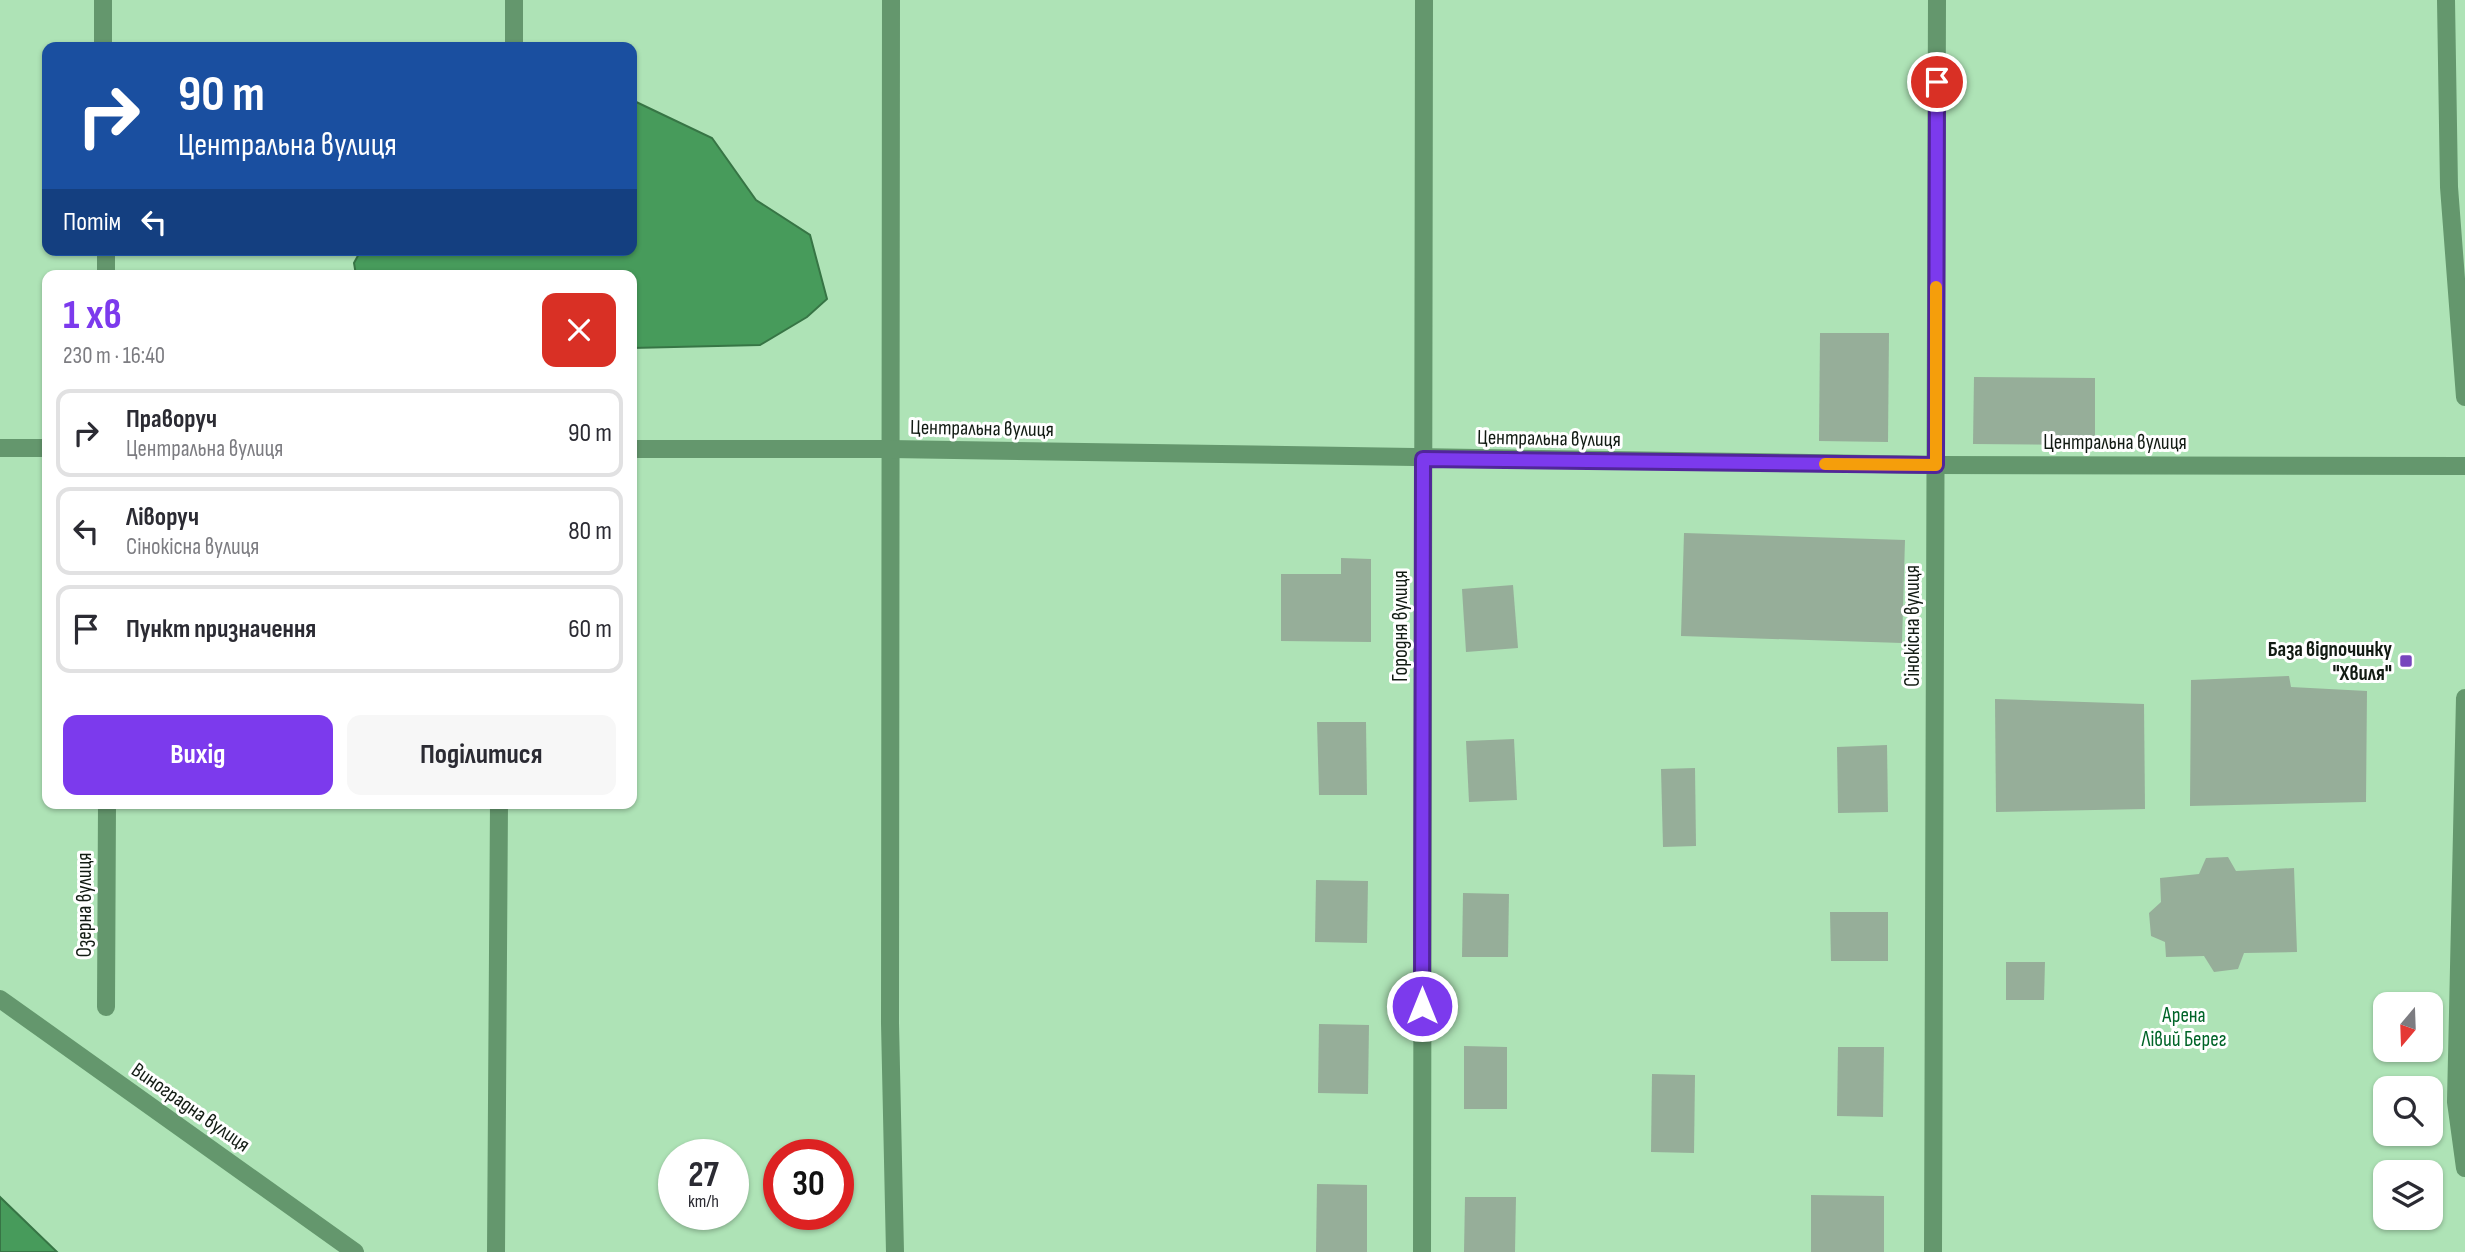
<!DOCTYPE html>
<html lang="uk">
<meta charset="utf-8">
<style>
:root{--surface:#fff;--page:#f7f7f7;--text:#2b2b33;--muted:#7c7c81;--line:#e1e1e2;--accent:#7c3aed}
body{margin:0;font-family:"Sofia Sans Condensed",sans-serif;background:var(--page);color:var(--text);height:100vh;display:flex;flex-direction:column;font-size:26px;white-space:nowrap}
*{box-sizing:border-box;margin:0}
p{font-size:23px;color:var(--muted)}
.icon{flex:none;width:38px;height:38px;fill:none;stroke:currentColor;stroke-width:2;stroke-linecap:round;stroke-linejoin:round}
.map{position:relative;flex:1;overflow:hidden}
.panel{position:absolute;left:42px;top:270px;width:595px;height:539px;display:flex;flex-direction:column;background:var(--surface);border-radius:14px;box-shadow:0 2px 5px #0004}
.panel>*{flex:none}
.guide{position:absolute;left:42px;top:42px;width:595px;height:214px;border-radius:14px;box-shadow:0 2px 5px #0004;background:#1a4fa0;color:#fff;overflow:hidden}
.needle{width:46px;rotate:199deg}
.fabs{position:absolute;left:2373px;top:992px;display:grid;gap:14px}
.fabs a{display:grid;place-items:center;width:70px;height:70px;border-radius:14px;background:var(--surface);box-shadow:0 2px 5px #0004;font-size:35px}
.speed{position:absolute;left:658px;top:1139px;display:flex;gap:14px;font-size:35px;font-weight:700;text-align:center}
.speed>*{display:grid;place-content:center;width:91px;height:91px;border-radius:50%;background:var(--surface);box-shadow:0 2px 5px #0004;line-height:1}
.speed small{font-size:18px;font-weight:400}
.speed .limit{border:10px solid #d22;background:#fff;color:#111}
.pin{position:absolute;display:grid;place-items:center;width:60px;height:60px;color:#fff;margin:-30px;border:4px solid #fff;border-radius:50%;box-shadow:0 2px 7px #0007}
.me{position:absolute;width:77px;margin:-38px;rotate:0deg;stroke-linejoin:round;filter:drop-shadow(0 0 5px #0008)}
.turn{display:flex;align-items:center;gap:24px;height:147px;padding:0 21px;font-size:32px}
.turn .icon{width:91px;height:91px;stroke-width:2.5}
.turn b{display:block;font-size:49px;line-height:60px}
.then{display:flex;align-items:center;height:66px;padding:0 21px;background:#0003;gap:14px;font-size:26px}
.round{display:grid;place-items:center;flex:none;width:74px;height:74px;border-radius:14px;background:var(--page)}
.headline{display:flex;align-items:center;justify-content:space-between;height:119px;padding:0 21px}
h1{font-size:42px;font-weight:700;line-height:52px;color:var(--accent)}
.primary-button{display:flex;gap:14px;margin-top:auto;padding:14px 21px}
.primary-button a{flex:1;height:80px;border-radius:14px;background:var(--accent);color:#fff;font-size:28px;font-weight:700;line-height:80px;text-align:center}
.primary-button a+a{background:var(--page);color:var(--text)}
ul{padding:0;list-style:none}
li{display:flex;align-items:center;gap:21px;height:88px;margin:0 14px 10px;padding:0 7px;border:4px solid var(--line);border-radius:14px}
li div{flex:1}
li b{display:block;font-size:26px}
li em{font-style:normal}
.map>svg:first-child{display:block}
.green{fill:#aee3b6;fill-rule:evenodd}
.water{fill:#479b5b;stroke:#377545;stroke-width:2}
.building{fill:#96ae99}
.lines{fill:none;stroke-linecap:round;stroke-linejoin:round}
.minor{stroke:#64976d;stroke-width:18}
.route-casing{stroke:#51269a;stroke-width:18}
.route{stroke:#7c3aed;stroke-width:12}
.slow{stroke:#f59e0b;stroke-width:12}
.poi-dot{fill:#7746bd;stroke:#fff;stroke-width:2.5}
.labels{text-anchor:middle;stroke-width:6;stroke-linejoin:round;paint-order:stroke}
.street-label{font-size:21px;fill:#121b13;stroke:#fff}
.poi-label{font-size:21px;font-weight:bold;fill:#121b13;stroke:#fff;text-anchor:end}
.park-label{font-size:21px;fill:#006428;stroke:#fff}
</style>
<div class="map">
<svg width="2465" height="1252" viewBox="0 0 2465 1252">
<rect width="100%" height="100%" fill="#cfe9d3"/>
<path class="green" d="M0,0H2465V1252H0ZM47,47H632V250H47ZM47,275H632V803H47ZM2385,1004H2431V1050H2385ZM2385,1088H2431V1134H2385ZM674,1155H733V1214H674ZM779,1155H838V1214H779ZM2385,1172H2431V1218H2385Z"/>
<g class="water">
<path d="M632,100L712,138L756,200L810,235L827,299L807,317L760,345L632,348V275H356L354,263L361,250H632Z"/>
<path d="M0,1197L57,1252H0Z"/>
</g>
<g class="building">
<path d="M1820,333H1889L1888,442L1819,441Z"/>
<path d="M1974,377L2095,378V445L1973,444Z"/>
<path d="M1684,533L1905,540L1902,643L1681,636Z"/>
<path d="M1341,558L1371,559V642L1281,641V574H1341Z"/>
<path d="M1513,585L1518,648L1466,652L1462,589Z"/>
<path d="M2289,676L2291,687L2367,691L2366,802L2190,806L2191,680Z"/>
<path d="M1995,699L2144,704L2145,809L1996,812Z"/>
<path d="M1317,722H1366L1367,795H1319Z"/>
<path d="M1514,739L1517,800L1469,802L1466,741Z"/>
<path d="M1887,745L1888,812L1838,813L1837,747Z"/>
<path d="M1695,768L1696,846L1663,847L1661,769Z"/>
<path d="M2228,857L2236,871L2294,868L2297,952L2244,953L2238,969L2214,972L2204,956L2166,957L2165,942L2151,936L2149,913L2161,902L2160,878L2199,874L2206,858Z"/>
<path d="M1316,880L1368,881L1367,943L1315,942Z"/>
<path d="M1463,893L1509,894L1508,957H1462Z"/>
<path d="M1830,912H1888V961H1831Z"/>
<path d="M2006,962H2045L2044,1000H2006Z"/>
<path d="M1319,1024L1369,1025L1368,1094L1318,1093Z"/>
<path d="M1464,1046L1507,1047V1109H1464Z"/>
<path d="M1838,1047H1884L1883,1117L1837,1116Z"/>
<path d="M1652,1074L1695,1075L1694,1153L1651,1152Z"/>
<path d="M1317,1184L1367,1185V1252H1316Z"/>
<path d="M1811,1195L1884,1196V1252H1811Z"/>
<path d="M1465,1197H1516L1515,1252H1464Z"/>
</g>
<g class="lines">
<g class="minor">
<path d="M103,0V47"/>
<path d="M514,0V47"/>
<path d="M891,0L890,1023L895,1252"/>
<path d="M2446,0L2449,187L2465,397"/>
<path d="M106,250V275"/>
<path d="M0,448H47"/>
<path d="M632,449H890L1936,465L2465,466"/>
<path d="M2465,698L2456,1102L2465,1168"/>
<path d="M0,999L355,1252"/>
<path d="M106,1007L107,803"/>
<path d="M496,1252L499,803"/>
<path d="M1422,1252L1424,0"/>
<path d="M1933,1252L1937,0"/>
</g>
</g>
<g class="lines">
<g class="route-casing">
<path id="route" d="M1422,1006L1423,459L1936,465L1937,82"/>
</g>
<use href="#route" class="route"/>
<path class="slow" d="M1825,464L1936,465V287"/>
</g>
<rect class="poi-dot" x="2399" y="654" width="14" height="14" rx="3.5"/>
<g class="labels">
<g class="street-label">
<text transform="translate(982 428) rotate(1)" y="7">Центральна вулиця</text>
<text transform="translate(1549 438) rotate(1)" y="7">Центральна вулиця</text>
<text x="2115" y="449">Центральна вулиця</text>
<text transform="translate(1400 626) rotate(-90)" y="7">Городня вулиця</text>
<text transform="translate(1912 626) rotate(-90)" y="7">Сінокісна вулиця</text>
<text transform="translate(84 905) rotate(-90)" y="7">Озерна вулиця</text>
<text transform="translate(191 1107) rotate(35)" y="7">Виноградна вулиця</text>
</g>
<g class="poi-label">
<text x="2392" y="656">База відпочинку<tspan x="2392" dy="24">"Хвиля"</tspan></text>
</g>
<g class="park-label">
<text x="2184" y="1022">Арена<tspan x="2184" dy="24">Лівий Берег</tspan></text>
</g>
</g>
</svg>
<div class="fabs">
<a><svg class="needle" viewBox="-14 -14 28 28"><path d="M0-13l5 13h-10z" fill="#e53935"/><path d="M0 13l5-13h-10z" fill="#7c7c81"/></svg></a>
<a><svg class="icon" aria-label="search" viewBox="0 0 24 24"><circle cx="10" cy="10" r="6"/><path d="M15 15l6 6"/></svg></a>
<a><svg class="icon" aria-label="layers" viewBox="0 0 24 24"><path d="M12 4l9 5-9 5-9-5zM3 14l9 5 9-5"/></svg></a>
</div>
<div class="speed"><div>27<small>km/h</small></div><div class="limit">30</div></div>
<div class="pin" style="left:1937px;top:82px;background:#d93025"><svg class="icon" aria-label="arrive" viewBox="0 0 24 24"><path d="M6 21V4h12l-3 4 3 4H6"/></svg></div>
<svg class="me" style="left:1422px;top:1006px" viewBox="-20 -20 40 40"><circle r="17" fill="#7c3aed" stroke="#fff" stroke-width="3"/><path d="M0-11L8 9 0 5-8 9z" fill="#fff"/></svg>
<div class="guide">
<div class="turn"><svg class="icon" aria-label="right" viewBox="0 0 24 24"><path d="M7 20v-9h11M14 6l5 5-5 5"/></svg><div><b>90 m</b>Центральна вулиця</div></div>
<div class="then">Потім<svg class="icon" aria-label="left" viewBox="0 0 24 24"><path d="M17 20v-9H6M10 6l-5 5 5 5"/></svg></div>
</div>
<section class="panel">
<div class="headline"><div><h1>1 хв</h1><p>230 m · 16:40</p></div><a class="round" style="background:#d93025;color:#fff"><svg class="icon" aria-label="close" viewBox="0 0 24 24"><path d="M6 6l12 12M18 6L6 18"/></svg></a></div>
<ul>
<li><svg class="icon" aria-label="right" viewBox="0 0 24 24"><path d="M7 20v-9h11M14 6l5 5-5 5"/></svg><div><b>Праворуч</b><p>Центральна вулиця</p></div><em>90 m</em></li>
<li><svg class="icon" aria-label="left" viewBox="0 0 24 24"><path d="M17 20v-9H6M10 6l-5 5 5 5"/></svg><div><b>Ліворуч</b><p>Сінокісна вулиця</p></div><em>80 m</em></li>
<li><svg class="icon" aria-label="arrive" viewBox="0 0 24 24"><path d="M6 21V4h12l-3 4 3 4H6"/></svg><div><b>Пункт призначення</b></div><em>60 m</em></li>
</ul>
<div class="primary-button"><a>Вихід</a><a>Поділитися</a></div>
</section>
</div>
